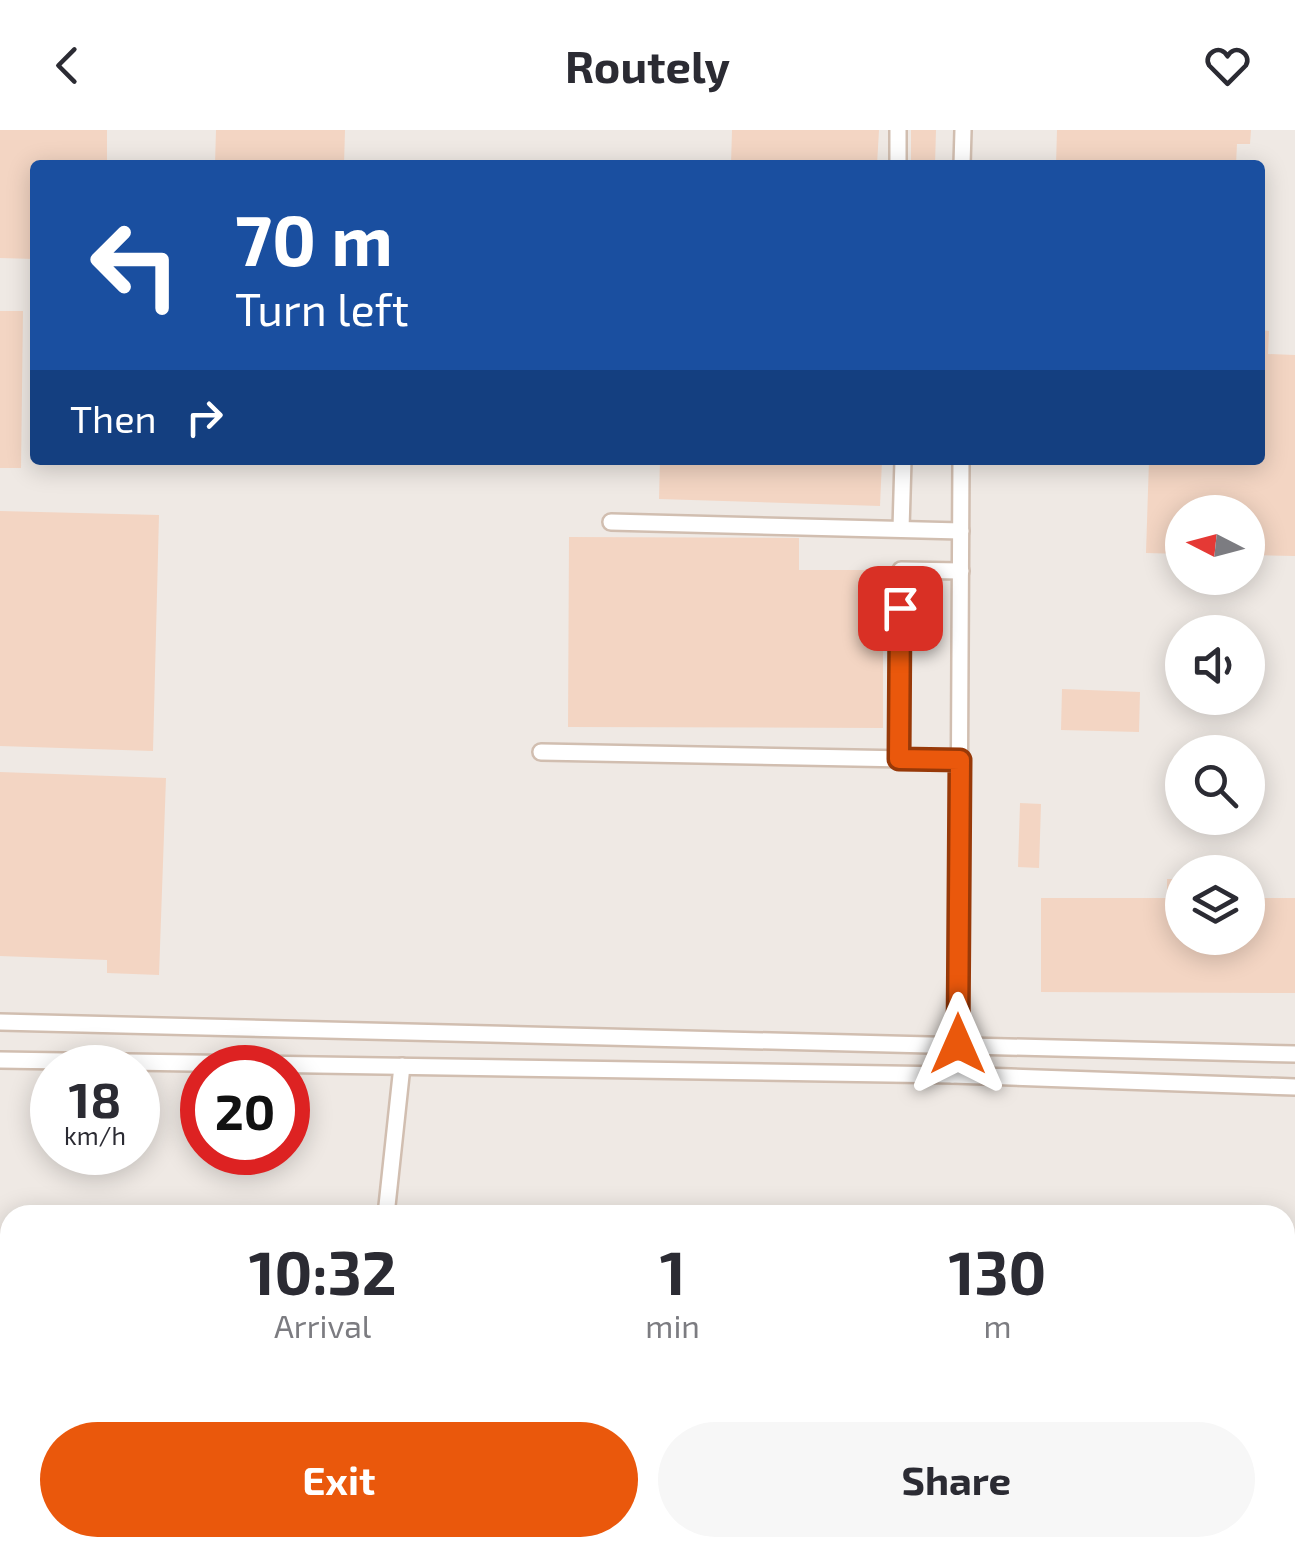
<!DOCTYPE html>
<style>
:root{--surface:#fff;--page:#f7f7f7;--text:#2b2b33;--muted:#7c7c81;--accent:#ea580c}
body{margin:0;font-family:"Exo 2",sans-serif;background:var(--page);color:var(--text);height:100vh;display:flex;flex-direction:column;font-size:38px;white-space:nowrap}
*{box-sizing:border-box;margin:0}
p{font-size:32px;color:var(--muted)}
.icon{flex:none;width:55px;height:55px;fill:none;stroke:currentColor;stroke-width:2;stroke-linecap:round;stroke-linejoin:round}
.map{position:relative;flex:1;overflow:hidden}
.panel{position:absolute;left:0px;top:1075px;width:1295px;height:352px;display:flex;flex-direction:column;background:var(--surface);border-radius:30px 30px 0 0;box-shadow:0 5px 25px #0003}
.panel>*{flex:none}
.banner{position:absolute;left:30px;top:30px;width:1235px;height:305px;border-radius:10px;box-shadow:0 5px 25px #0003;background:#1a4fa0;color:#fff;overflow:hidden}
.needle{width:65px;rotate:276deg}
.buttons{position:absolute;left:1165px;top:365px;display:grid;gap:20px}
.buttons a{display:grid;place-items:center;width:100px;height:100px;border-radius:50%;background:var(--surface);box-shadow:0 5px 25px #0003;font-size:50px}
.speed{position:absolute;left:30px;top:915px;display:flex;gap:20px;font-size:50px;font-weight:700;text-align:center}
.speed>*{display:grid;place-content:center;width:130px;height:130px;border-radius:50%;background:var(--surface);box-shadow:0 5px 25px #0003;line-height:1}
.speed small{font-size:25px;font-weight:400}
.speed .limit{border:15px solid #d22;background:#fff;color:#111}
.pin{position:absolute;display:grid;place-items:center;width:85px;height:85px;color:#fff;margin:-42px;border-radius:20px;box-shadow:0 5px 15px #0006}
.me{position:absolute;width:110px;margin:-55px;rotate:0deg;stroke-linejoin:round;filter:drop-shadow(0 0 8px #0008)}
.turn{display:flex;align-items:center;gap:35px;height:210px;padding:0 40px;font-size:45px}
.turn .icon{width:130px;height:130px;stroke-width:2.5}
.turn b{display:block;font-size:70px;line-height:85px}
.then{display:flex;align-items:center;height:95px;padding:0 40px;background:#0003;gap:20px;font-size:38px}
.eta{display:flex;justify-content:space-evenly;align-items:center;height:170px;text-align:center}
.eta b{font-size:60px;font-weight:700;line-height:70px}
.button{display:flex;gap:20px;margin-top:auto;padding:20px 40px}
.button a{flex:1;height:115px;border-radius:60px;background:var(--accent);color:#fff;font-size:40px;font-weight:700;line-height:115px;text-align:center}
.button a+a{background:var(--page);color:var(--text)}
header{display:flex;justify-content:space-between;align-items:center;height:130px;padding:0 40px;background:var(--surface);font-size:45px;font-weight:700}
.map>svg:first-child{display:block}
.industrial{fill:#efe9e4;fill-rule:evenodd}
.building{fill:#f3d5c3}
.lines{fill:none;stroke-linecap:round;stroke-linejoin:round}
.lane-casing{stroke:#d1beb0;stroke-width:20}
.lane{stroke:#fff;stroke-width:15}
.route-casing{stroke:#983908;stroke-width:25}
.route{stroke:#ea580c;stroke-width:18}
</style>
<header><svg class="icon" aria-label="back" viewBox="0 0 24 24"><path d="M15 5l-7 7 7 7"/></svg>Routely<svg class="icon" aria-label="heart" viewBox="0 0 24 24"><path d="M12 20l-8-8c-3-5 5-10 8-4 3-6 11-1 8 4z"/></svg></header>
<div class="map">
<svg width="1295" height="1427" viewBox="0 0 1295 1427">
<rect width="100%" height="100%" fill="#fdf6ec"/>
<path class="industrial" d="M0,0H1295V1396L1285,1391V1085H10V1418H730L723,1427H0ZM35,35H1260V330H35ZM1182,382H1248V448H1182ZM1182,502H1248V568H1182ZM1182,622H1248V688H1182ZM1182,742H1248V808H1182ZM52,938H138V1022H52ZM202,938H288V1022H202Z"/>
<g class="building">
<path d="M0,0H107V35H35V129L0,128Z"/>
<path d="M216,0H345L344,35H215Z"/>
<path d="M732,0H879L877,35H731Z"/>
<path d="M911,0H936L935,35H911Z"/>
<path d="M1057,0H1251L1250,14H1237L1236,35H1056Z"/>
<path d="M0,181H23L21,338H0Z"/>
<path d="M1260,200L1269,201L1268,224L1295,225V426L1248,425V382H1182V424L1146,423L1149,330H1260Z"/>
<path d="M660,330H882L880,376L659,369Z"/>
<path d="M0,381L159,385L153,621L0,616Z"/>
<path d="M569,407L799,408V440H883V598L568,597Z"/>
<path d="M1062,559L1140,562L1139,602L1061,600Z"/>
<path d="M0,642L166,648L159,845L107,843V830L0,826Z"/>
<path d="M1020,673L1041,674L1039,738L1018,737Z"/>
<path d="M1167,749H1182V808H1248V768H1295V863L1041,862V768H1167Z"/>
</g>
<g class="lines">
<g class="lane-casing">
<g id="lane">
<path d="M898,35V0"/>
<path d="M962,35L963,0"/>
<path d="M611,392L961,401"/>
<path d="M901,399L903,330"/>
<path d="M541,622L960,630"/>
<path d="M899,629L901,440L961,441"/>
<path d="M0,892L1295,924"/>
<path d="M0,930L952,945L1295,957"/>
<path d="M952,945L958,914L961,330"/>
<path d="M386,1085L402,936"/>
<path d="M0,1365L10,1366"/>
</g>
</g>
<use href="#lane" class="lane"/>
</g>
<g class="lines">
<g class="route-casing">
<path id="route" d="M900,478L899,629L960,630L958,914"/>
</g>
<use href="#route" class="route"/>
</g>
</svg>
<div class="buttons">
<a><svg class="needle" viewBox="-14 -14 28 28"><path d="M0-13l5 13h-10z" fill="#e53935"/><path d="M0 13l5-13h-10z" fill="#7c7c81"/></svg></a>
<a><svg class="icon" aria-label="sound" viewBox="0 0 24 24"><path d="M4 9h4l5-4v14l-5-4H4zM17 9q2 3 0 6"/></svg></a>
<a><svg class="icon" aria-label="search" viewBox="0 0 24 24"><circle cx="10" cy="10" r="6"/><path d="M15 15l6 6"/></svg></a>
<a><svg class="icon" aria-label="layers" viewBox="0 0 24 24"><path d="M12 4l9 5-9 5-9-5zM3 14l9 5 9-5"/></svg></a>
</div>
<div class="speed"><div>18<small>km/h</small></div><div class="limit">20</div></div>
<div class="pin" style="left:900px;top:478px;background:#d93025"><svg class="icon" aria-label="arrive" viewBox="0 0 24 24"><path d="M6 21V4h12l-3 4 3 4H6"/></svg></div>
<svg class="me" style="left:958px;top:914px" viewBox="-20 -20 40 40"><path d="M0-17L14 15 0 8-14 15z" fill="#ea580c" stroke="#fff" stroke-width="4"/></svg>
<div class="banner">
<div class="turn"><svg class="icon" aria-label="left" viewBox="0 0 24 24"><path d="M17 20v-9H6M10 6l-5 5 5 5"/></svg><div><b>70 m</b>Turn left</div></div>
<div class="then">Then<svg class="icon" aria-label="right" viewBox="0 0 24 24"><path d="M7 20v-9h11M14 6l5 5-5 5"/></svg></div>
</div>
<section class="panel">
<div class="eta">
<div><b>10:32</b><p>Arrival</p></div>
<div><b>1</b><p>min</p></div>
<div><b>130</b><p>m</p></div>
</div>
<div class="button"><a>Exit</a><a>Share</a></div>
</section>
</div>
